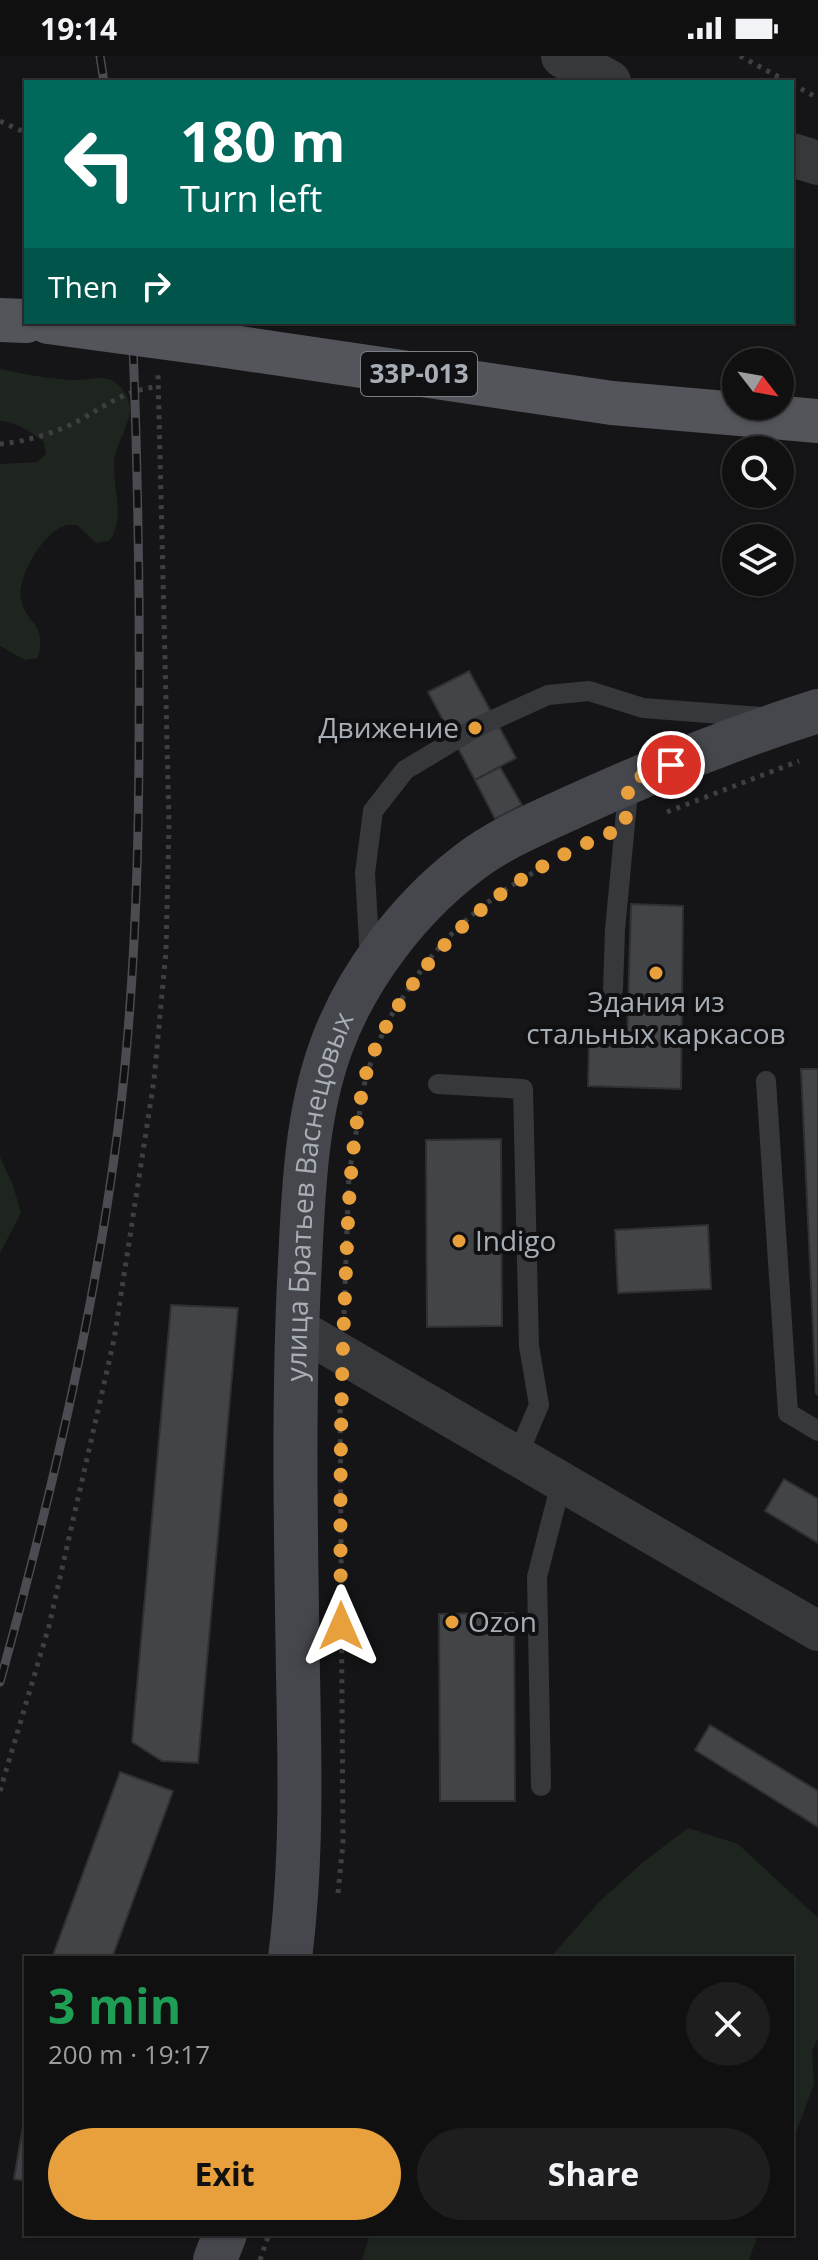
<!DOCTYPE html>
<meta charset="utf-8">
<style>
:root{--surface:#101011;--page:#1e1e1f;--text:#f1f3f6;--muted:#9c9d9f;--line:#303031;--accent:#e8a03d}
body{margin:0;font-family:"Open Sans",sans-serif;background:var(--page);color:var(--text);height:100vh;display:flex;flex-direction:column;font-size:30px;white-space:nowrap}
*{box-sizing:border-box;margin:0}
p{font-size:26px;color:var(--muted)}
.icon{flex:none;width:44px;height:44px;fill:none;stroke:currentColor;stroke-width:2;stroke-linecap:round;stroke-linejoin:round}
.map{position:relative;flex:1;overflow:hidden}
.side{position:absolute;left:24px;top:1900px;width:770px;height:280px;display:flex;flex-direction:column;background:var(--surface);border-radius:0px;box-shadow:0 2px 6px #0004,0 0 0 2px var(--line)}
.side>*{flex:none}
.guide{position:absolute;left:24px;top:24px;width:770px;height:244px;border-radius:0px;box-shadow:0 2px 6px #0004,0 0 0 2px var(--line);background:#00695c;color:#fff;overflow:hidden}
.needle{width:52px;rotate:121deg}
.controls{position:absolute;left:722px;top:292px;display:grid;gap:16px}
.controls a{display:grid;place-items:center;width:72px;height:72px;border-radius:50%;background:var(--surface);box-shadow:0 2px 6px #0004,0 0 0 2px var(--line);font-size:40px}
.pin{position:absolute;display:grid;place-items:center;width:68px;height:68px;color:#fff;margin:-34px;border:4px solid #fff;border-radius:50%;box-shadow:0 2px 8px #0007}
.me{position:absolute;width:88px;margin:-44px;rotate:0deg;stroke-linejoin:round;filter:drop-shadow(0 0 6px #0008)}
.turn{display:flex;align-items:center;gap:28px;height:168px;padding:0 24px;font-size:36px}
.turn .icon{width:104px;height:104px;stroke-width:2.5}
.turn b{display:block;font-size:56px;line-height:68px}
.then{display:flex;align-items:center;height:76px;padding:0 24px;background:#0003;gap:16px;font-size:30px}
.round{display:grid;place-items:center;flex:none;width:84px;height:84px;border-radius:42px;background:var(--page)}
.summary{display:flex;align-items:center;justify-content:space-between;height:136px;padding:0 24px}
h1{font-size:48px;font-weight:700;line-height:60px;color:#1e9e55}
.button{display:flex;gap:16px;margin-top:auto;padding:16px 24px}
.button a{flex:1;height:92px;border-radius:48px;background:var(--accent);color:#111;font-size:32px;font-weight:700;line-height:92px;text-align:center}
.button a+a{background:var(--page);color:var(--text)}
.status{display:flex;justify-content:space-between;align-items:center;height:56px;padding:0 40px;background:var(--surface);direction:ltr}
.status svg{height:22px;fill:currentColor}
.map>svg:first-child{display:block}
.green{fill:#1e251e}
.building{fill:#424447;stroke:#2f3033;stroke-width:2}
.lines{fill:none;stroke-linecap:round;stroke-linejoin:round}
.path{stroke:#3d3f43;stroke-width:5;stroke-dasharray:4 6;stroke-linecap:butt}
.service{stroke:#37383c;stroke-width:20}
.minor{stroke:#37383c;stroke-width:40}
.tertiary{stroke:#37383c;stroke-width:44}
.secondary{stroke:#45474c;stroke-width:44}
.primary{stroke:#53555b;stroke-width:44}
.rail-casing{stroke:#4a4c51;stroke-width:9}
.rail{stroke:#101012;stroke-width:6;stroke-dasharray:18;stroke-linecap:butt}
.primary-bridge{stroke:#53555b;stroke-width:44}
.route{stroke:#e8a03d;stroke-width:14;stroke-dasharray:0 25.2}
.poi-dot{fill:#e8a03d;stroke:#101012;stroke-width:3}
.labels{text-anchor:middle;stroke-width:8;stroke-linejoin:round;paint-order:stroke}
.shield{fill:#101012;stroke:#7a7f85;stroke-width:2}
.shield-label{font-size:26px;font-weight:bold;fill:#a8aeb6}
.poi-label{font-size:28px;fill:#a8aeb6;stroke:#101012;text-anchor:start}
.street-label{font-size:28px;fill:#a8aeb6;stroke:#101012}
</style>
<div class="status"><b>19:14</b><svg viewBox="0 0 49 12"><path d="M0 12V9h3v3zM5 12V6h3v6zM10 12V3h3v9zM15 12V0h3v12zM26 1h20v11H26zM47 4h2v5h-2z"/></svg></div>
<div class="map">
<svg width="818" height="2204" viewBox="0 0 818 2204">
<rect width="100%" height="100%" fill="#151517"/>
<g class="green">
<path d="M0,313C24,318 49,323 74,324C86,325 99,319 111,324C121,328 130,342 130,353C129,372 115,388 114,407C113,434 126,462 109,485L96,487L77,469C73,469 68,468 64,470C43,476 16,523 21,544C28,571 47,566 38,602L25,604L0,590V408L37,406L46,398L44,386C31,376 17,366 0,365Z"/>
<path d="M0,1101L13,1129L21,1157L0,1197Z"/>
<path d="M688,1772L738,1788L818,1862V1982L812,1995L814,2028L792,2087V1902H550L599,1846L642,1807Z"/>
<path d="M370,2178H758L749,2204H362Z"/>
</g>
<g class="building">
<path d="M469,615L516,702L475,724L428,636Z"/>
<path d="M500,711L522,749L495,763L475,724Z"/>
<path d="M631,848L683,850L681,1033L588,1030L589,985L627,987Z"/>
<path d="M801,1013H818V1339L816,1337Z"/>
<path d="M501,1083L502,1270L427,1271L426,1084Z"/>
<path d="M708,1169L711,1233L618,1237L615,1174Z"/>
<path d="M171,1249L238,1252L198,1707L162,1705L132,1686Z"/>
<path d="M784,1423L818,1443V1487L765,1455Z"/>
<path d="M514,1557L515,1745H440L439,1558Z"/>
<path d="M710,1669L818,1735V1771L695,1694Z"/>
<path d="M120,1716L173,1735L112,1902H52Z"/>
<path d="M26,2052V2125L14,2123Z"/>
</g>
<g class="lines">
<g class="path">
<path d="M740,0L788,26"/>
<path d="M792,28L818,42"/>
<path d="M0,65L26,77"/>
<path d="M0,388C24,386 56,377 78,365C105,350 125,334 157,331"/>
<path d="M667,756L799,705"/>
<path d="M391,960C402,943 413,925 425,909C456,867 502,832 548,809"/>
<path d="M344,1258L349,1118L366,1019L386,969"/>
<path d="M0,1735L49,1570L114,1284L154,1024L166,895L169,768L158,318"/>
<path d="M338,1837L343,1787L340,1340"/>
<path d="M260,2204L269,2178"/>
</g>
<g class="service">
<path d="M370,904L365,817L373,755L405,714L475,672L548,639L589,635L643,652L761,661"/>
<path d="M613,933L615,874L629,725"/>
<path d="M766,1025L788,1357L818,1375"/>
<path d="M438,1028L523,1033L529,1290L539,1349L517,1401"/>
<path d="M541,1730L537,1521L561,1427"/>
</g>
<path class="minor" d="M297,1272L818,1575"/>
<g class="tertiary">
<path d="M563,0L609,26"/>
<path d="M792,99L818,107"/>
</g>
<g class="secondary">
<path id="s1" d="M290,1902C302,1807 300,1714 298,1618C296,1490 293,1355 299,1226C303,1149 304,1065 331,991C356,922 408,853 467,808C499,783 538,767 575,750C654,714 735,681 818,655"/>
<path d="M215,2204L225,2178"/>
</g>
<g class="primary">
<path d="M0,264L26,265"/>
<path d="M226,290L612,347L818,365"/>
</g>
<g class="rail-casing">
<g id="rail">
<path d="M100,0L104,26"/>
<path d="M0,1626C50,1445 94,1260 118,1073C140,897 140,719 139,542C138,450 136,358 132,266"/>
</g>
</g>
<use href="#rail" class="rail"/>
<path class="primary-bridge" d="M48,266L226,290"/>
</g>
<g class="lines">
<path class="route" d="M341,1570C340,1459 340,1349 345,1238C348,1166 349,1093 365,1022C372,994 388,965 404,941C459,858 532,807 625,771L629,725L671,709"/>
</g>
<g class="poi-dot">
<circle cx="475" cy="672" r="8"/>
<circle cx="656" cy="917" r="8"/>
<circle cx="459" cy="1185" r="8"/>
<circle cx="452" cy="1566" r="8"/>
</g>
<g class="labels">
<rect class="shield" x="361" y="296" width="116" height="44" rx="6"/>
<g class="shield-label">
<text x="419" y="327">33Р-013</text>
</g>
<g class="poi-label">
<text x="459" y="682" text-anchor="end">Движение</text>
<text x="656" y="956" text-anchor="middle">Здания из<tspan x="656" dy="32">стальных каркасов</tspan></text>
<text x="475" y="1195">Indigo</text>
<text x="468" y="1576">Ozon</text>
</g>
<g class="street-label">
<text dy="10" stroke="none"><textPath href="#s1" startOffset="764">улица Братьев Васнецовых</textPath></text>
</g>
</g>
</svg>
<div class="controls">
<a><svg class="needle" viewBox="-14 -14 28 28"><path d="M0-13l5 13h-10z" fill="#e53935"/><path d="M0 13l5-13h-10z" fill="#9c9d9f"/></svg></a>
<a><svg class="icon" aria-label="search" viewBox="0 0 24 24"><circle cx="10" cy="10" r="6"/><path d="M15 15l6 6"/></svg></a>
<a><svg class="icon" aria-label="layers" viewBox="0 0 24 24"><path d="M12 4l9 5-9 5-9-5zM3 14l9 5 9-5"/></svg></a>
</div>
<div class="pin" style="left:671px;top:709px;background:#d93025"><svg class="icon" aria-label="arrive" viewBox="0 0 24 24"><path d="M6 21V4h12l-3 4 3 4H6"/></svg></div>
<svg class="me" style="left:341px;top:1570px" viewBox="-20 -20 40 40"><path d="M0-17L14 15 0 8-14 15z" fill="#e8a03d" stroke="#fff" stroke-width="4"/></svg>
<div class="guide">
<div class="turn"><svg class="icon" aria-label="left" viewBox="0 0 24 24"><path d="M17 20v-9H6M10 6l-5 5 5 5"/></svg><div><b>180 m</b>Turn left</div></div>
<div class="then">Then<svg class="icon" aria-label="right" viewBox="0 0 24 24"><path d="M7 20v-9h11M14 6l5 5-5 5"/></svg></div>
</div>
<section class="side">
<div class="summary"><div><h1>3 min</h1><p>200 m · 19:17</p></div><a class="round"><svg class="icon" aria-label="close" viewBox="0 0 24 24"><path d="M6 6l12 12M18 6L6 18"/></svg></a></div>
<div class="button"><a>Exit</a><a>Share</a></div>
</section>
</div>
